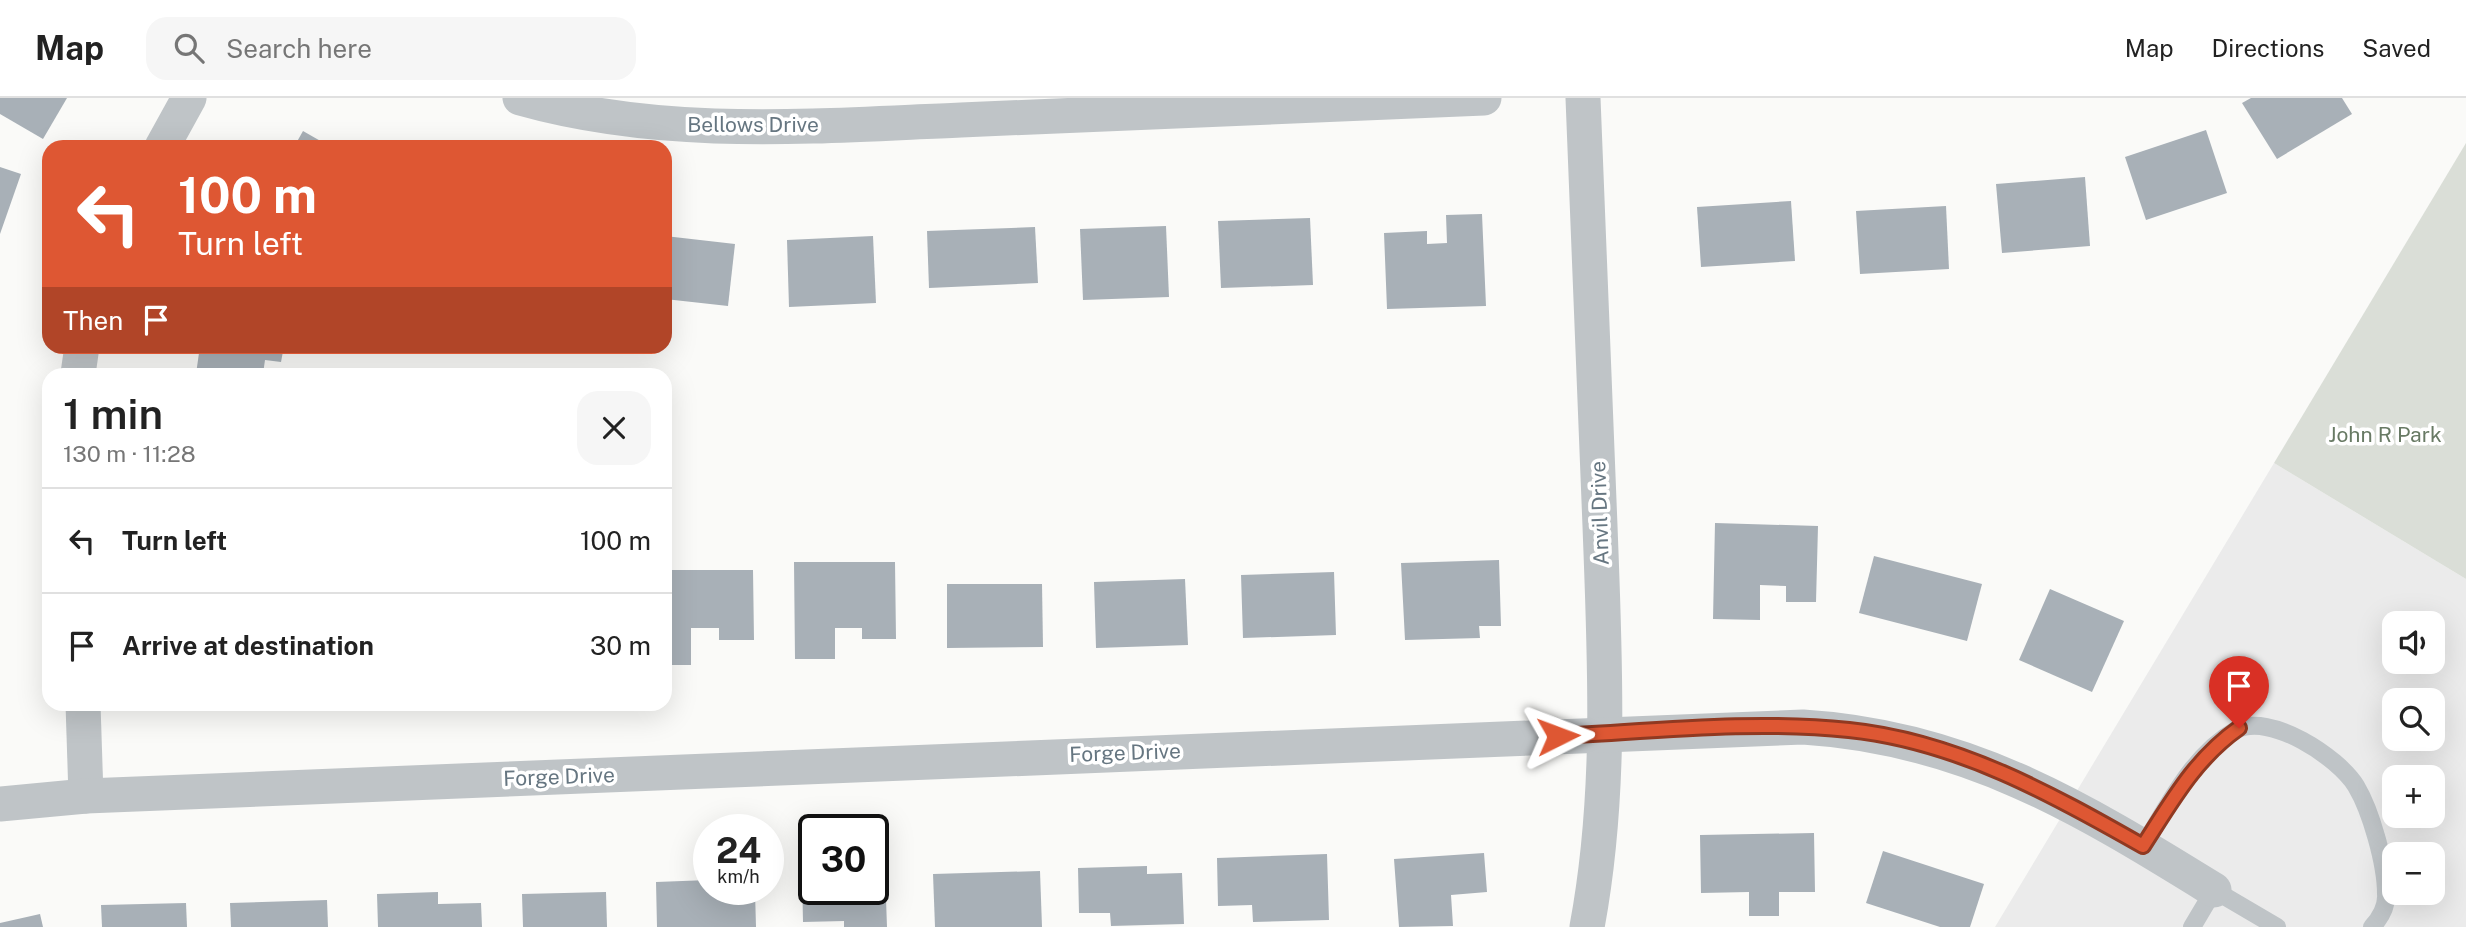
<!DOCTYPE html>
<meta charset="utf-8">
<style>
:root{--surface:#fff;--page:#f6f6f6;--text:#222;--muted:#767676;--line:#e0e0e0}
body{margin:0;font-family:"Public Sans",sans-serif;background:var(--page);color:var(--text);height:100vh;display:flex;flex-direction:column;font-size:26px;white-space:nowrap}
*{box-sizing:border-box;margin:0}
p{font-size:23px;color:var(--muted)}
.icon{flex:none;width:38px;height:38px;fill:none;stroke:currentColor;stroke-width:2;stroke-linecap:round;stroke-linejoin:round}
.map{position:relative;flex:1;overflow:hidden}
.panel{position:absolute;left:42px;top:270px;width:630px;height:343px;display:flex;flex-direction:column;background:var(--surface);border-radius:21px;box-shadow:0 7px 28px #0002}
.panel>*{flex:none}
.hud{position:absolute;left:42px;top:42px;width:630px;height:214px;border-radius:21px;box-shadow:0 7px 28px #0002;background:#de5733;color:#fff;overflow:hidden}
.controls{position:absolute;left:2382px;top:513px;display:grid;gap:14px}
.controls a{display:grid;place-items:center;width:63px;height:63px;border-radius:14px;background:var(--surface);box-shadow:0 7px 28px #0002;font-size:35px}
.speed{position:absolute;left:693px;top:716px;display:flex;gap:14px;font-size:35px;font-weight:700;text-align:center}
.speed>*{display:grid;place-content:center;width:91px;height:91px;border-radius:50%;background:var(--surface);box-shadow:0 7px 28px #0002;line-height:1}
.speed small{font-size:18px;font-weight:400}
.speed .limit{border:4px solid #111;border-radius:10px;background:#fff;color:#111}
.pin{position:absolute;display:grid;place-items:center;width:60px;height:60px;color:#fff;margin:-72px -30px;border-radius:50% 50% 50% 0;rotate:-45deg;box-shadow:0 0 7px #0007}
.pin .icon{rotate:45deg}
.me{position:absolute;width:77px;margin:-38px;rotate:87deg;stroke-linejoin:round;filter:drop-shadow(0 0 5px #0008)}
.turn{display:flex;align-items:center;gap:24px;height:147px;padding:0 21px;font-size:32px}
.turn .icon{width:91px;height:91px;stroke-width:2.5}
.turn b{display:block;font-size:49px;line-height:60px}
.then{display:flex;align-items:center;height:66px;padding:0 21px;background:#0003;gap:14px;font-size:26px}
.round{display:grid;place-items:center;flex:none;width:74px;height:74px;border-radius:21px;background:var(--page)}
.overview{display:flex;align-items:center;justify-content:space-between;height:119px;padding:0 21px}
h1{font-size:42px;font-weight:600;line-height:52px}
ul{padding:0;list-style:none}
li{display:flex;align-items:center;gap:21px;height:105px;padding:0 21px;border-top:2px solid var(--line)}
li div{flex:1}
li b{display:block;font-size:26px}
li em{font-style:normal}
header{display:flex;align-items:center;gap:42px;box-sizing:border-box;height:98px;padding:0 35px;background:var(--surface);border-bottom:2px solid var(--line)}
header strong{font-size:33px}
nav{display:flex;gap:38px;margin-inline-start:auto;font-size:24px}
.search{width:490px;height:63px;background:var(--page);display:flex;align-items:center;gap:18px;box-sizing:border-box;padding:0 24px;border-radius:21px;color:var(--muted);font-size:26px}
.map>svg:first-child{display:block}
.built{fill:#ebebeb;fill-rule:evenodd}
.green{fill:#daded7}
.building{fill:#a8b0b7}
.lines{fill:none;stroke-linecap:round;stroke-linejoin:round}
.lane{stroke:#bfc4c7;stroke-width:18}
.street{stroke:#bfc4c7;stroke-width:35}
.route-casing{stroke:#903921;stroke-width:18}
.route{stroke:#de5733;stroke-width:12}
.labels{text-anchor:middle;stroke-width:7;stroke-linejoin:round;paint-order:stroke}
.street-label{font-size:21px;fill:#667681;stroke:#fff}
.park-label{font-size:21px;fill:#687a64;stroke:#fff}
</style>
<header>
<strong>Map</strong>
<div class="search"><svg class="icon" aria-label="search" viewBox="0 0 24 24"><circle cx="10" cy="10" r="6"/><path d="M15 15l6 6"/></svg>Search here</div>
<nav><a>Map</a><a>Directions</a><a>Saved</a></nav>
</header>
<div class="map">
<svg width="2466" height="829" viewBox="0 0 2466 829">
<rect width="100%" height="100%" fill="#fafaf8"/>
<path class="built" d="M2274,365L2466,481V829H1995ZM2394,525H2432V564H2394ZM2394,602H2432V640H2394ZM2394,679H2432V718H2394ZM2394,756H2432V794H2394Z"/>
<path class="green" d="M2466,45V481L2274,365Z"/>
<g class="building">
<path d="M0,0H67L43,41L0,16Z"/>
<path d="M2251,0H2342L2352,16L2277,61L2242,5Z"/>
<path d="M2206,32L2227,95L2146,122L2125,59Z"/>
<path d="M303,33L331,49H294Z"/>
<path d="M0,69L21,76L0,136Z"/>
<path d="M2085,79L2090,148L2002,155L1996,86Z"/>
<path d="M1791,103L1795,163L1701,169L1697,109Z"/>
<path d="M1946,108L1949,171L1860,176L1856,113Z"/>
<path d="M1482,116L1486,208L1387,211L1384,135L1427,133V146L1447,145L1446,117Z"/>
<path d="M1310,120L1313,187L1221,190L1218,123Z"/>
<path d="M1166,128L1169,199L1083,202L1080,131Z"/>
<path d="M1035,129L1038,185L929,190L927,133Z"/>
<path d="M665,138L735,146L728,208L665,201Z"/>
<path d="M873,138L876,205L789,209L787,142Z"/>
<path d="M200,248H284L281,264L265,262L263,276H196Z"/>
<path d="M1715,425L1818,428L1816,504H1786V488L1760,487V522L1713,521Z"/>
<path d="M1874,458L1982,486L1967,543L1859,515Z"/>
<path d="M1499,462L1501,528H1479L1480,540L1405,542L1401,465Z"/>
<path d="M794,464H895L896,541H862V530H835V561H795Z"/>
<path d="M665,472H753L754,542H719V530H691V567H665Z"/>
<path d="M1334,474L1336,537L1243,540L1241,477Z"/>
<path d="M1185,481L1188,547L1096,550L1094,484Z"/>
<path d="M947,486H1042L1043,549L947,550Z"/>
<path d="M2050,491L2124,523L2092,594L2019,562Z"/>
<path d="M1814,735L1815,794H1779V818H1749V794L1701,795L1700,737Z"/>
<path d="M1883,753L1984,786L1970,829H1940L1866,805Z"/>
<path d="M1484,755L1487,794L1451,797L1453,828L1399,829L1394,761Z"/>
<path d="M1327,756L1329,822L1253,824L1252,807L1218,808L1217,760Z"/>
<path d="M1147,768V776L1182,775L1184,826L1111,828L1110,815H1079L1078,770Z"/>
<path d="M885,773L887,829H844V823L803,824L802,776H814V791H873V774Z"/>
<path d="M1040,773L1042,829H935L933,776Z"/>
<path d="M709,782V791H719V794L755,793L756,829H657L656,784Z"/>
<path d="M438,794V806L481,805L482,829H378L377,796Z"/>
<path d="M606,794L607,829H523L522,796Z"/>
<path d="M327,802L328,829H231L230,805Z"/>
<path d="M186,805L187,829H102L101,807Z"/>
<path d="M40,816L43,829H0V825Z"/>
</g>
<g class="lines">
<g class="lane">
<path d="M2143,748C2169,707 2192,657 2236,632C2270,614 2338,659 2356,688C2371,713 2386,766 2386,796C2387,809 2381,819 2372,829"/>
<path d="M2192,829L2214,792L2277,829"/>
</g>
<g class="street">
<path d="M520,0C665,41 814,28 961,22C1136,16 1310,8 1484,0"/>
<path d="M1583,0C1588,143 1595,285 1600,428C1605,563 1612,695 1587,829"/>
<path d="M162,49L189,0"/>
<path d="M78,276L82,248"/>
<path d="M83,606L86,698"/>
<path d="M0,706L86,698L1803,629C1965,639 2080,709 2214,792"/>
</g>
</g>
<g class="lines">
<g class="route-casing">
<path id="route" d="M1558,638C1654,633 1754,622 1849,632C1956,643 2052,696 2143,748C2172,703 2195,661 2239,630"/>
</g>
<use href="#route" class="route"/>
</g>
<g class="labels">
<g class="street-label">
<text x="753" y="34">Bellows Drive</text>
<text transform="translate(1600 415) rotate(-92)" y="7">Anvil Drive</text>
<text transform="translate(1125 655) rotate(-2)" y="7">Forge Drive</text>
<text transform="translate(559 679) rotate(-2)" y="7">Forge Drive</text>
</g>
<g class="park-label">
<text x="2385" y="344">John R Park</text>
</g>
</g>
</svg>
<div class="controls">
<a><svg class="icon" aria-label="sound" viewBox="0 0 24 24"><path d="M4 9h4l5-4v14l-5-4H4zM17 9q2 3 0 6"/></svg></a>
<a><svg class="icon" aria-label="search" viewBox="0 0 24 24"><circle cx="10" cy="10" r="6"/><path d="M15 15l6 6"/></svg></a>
<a>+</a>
<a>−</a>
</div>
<div class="speed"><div>24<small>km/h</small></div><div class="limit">30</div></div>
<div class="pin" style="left:2239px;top:630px;background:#d93025"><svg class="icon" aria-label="arrive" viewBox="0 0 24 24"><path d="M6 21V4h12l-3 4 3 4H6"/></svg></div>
<svg class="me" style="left:1558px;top:638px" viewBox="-20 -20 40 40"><path d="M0-17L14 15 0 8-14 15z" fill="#de5733" stroke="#fff" stroke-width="4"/></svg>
<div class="hud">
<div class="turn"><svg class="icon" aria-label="left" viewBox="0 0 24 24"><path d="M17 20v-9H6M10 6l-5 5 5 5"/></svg><div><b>100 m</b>Turn left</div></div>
<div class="then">Then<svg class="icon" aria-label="arrive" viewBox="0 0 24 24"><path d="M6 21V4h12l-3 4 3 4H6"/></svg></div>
</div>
<section class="panel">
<div class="overview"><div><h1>1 min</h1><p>130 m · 11:28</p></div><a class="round"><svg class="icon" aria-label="close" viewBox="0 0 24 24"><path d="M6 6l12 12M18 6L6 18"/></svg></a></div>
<ul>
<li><svg class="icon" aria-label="left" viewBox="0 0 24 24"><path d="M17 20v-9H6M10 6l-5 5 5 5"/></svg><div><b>Turn left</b></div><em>100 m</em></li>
<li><svg class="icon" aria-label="arrive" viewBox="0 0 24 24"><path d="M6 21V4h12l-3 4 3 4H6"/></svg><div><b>Arrive at destination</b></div><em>30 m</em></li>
</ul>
</section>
</div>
